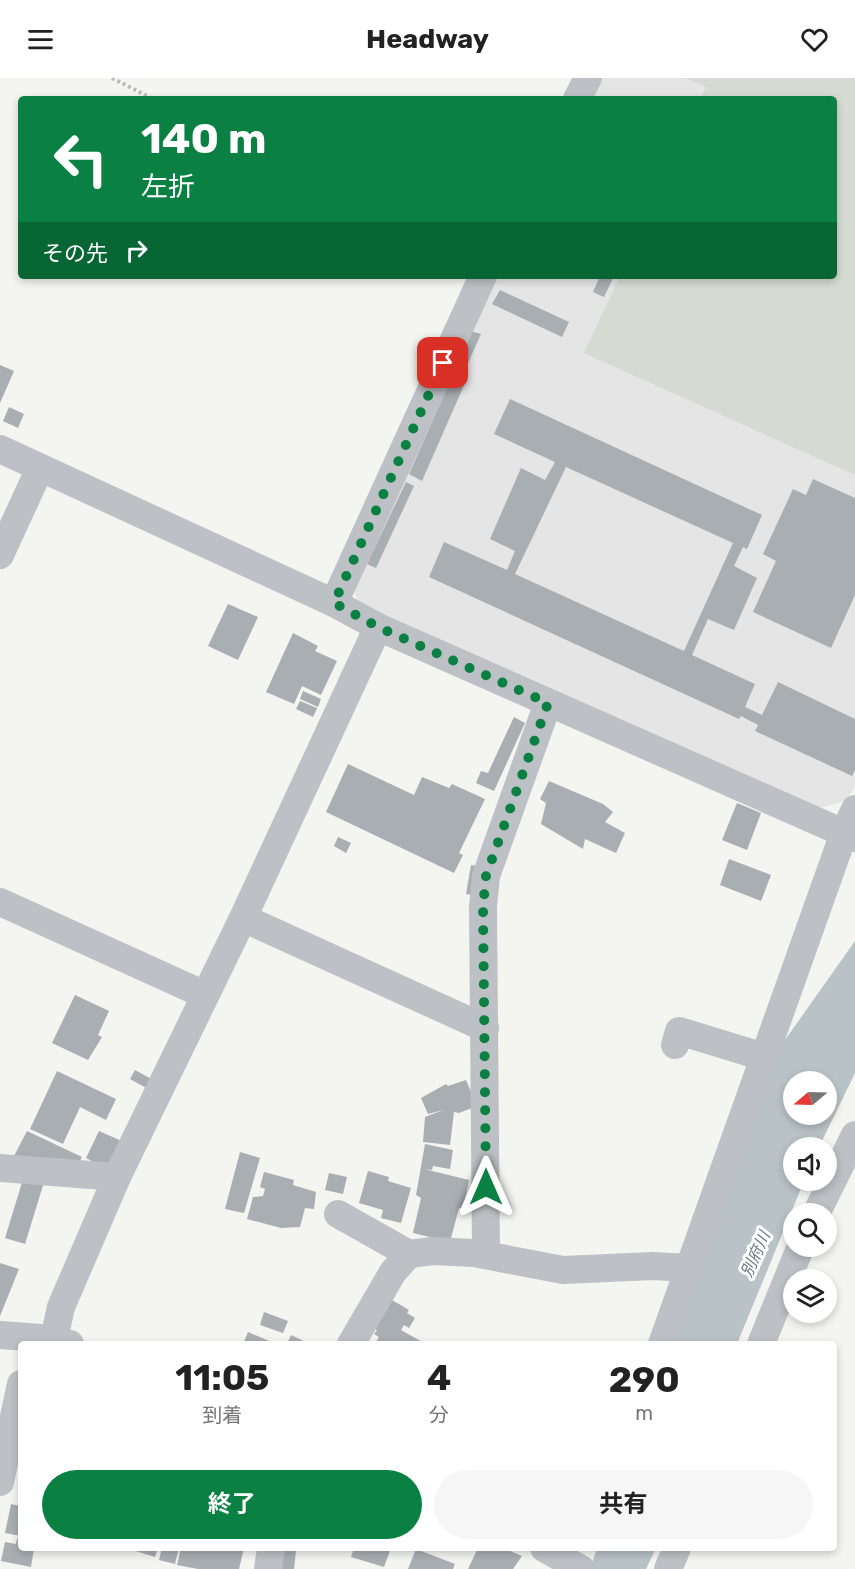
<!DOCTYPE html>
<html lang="ja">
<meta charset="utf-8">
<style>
:root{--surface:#fff;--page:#f6f6f6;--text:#222;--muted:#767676;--accent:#0b8043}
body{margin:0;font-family:Rubik,"Noto Sans JP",sans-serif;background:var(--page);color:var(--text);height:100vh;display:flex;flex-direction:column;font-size:22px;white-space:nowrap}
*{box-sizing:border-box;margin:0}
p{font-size:20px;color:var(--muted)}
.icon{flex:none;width:33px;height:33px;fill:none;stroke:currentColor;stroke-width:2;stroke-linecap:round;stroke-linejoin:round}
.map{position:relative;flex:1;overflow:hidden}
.side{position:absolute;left:18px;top:1263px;width:819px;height:210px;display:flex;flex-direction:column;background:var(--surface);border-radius:6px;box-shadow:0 3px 9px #0003}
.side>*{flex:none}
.hud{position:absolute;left:18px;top:18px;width:819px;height:183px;border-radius:6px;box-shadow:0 3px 9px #0003;background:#0b8043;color:#fff;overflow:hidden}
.needle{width:39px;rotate:251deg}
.buttons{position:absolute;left:783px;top:993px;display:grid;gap:12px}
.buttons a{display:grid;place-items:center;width:54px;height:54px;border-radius:50%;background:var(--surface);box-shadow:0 3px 9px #0003;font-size:30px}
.pin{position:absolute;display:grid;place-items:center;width:51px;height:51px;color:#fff;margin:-26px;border-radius:12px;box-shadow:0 3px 9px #0006}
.me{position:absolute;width:66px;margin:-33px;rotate:0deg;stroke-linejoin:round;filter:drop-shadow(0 0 4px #0008)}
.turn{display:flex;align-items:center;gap:21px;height:126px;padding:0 24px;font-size:27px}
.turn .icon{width:78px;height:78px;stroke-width:2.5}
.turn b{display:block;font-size:42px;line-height:51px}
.then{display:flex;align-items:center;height:57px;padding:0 24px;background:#0003;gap:12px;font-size:22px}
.eta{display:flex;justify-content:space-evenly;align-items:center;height:102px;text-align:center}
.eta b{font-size:36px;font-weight:700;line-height:42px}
.button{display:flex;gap:12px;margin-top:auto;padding:12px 24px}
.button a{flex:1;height:69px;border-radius:36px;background:var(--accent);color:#fff;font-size:24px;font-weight:700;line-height:69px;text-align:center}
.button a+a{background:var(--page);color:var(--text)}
header{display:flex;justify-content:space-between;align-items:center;height:78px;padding:0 24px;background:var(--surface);font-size:27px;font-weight:700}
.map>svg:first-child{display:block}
.built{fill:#e4e5e4}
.green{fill:#d5dad2}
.water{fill:#b9c2c7;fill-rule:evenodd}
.building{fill:#a9aeb3;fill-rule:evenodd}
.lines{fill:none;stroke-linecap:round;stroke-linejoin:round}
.path{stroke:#b7b9bc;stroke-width:4;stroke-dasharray:3 3;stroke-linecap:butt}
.minor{stroke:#bdc0c4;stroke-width:28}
.route{stroke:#0b8043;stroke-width:10;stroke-dasharray:0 18}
.labels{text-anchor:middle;stroke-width:6;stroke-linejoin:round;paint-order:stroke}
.water-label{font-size:16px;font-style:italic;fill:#677983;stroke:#fff}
</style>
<header><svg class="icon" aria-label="menu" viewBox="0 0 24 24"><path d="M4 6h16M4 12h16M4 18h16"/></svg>Headway<svg class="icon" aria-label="heart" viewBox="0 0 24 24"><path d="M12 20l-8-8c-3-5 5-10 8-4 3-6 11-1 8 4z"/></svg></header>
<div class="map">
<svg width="855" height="1491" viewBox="0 0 855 1491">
<rect width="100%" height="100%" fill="#f4f4f1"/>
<path class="built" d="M598,0H855V707L848,722L816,731L359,525L351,507L492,198H834V21H586Z"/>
<path class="green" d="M685,0H855V77L849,75L855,78V397L584,275L620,198H834V21H700L706,9Z"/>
<g class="water">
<path d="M855,863V995L819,1069L794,1070V1102L804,1103L737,1266H667L768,986ZM794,1004H826V1036H794Z"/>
<path d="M597,1470H656L646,1491H590Z"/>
</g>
<g class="building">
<path d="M600,198H614L604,219L593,214Z"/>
<path d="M500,212L569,244L562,259L492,226Z"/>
<path d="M471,253L481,256L468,285L458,281Z"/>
<path d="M0,287L14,293L0,325Z"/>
<path d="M452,299L465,305L422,403L409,396Z"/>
<path d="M510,321L762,437L747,471L743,469L734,488L757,500L734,552L708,541L692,577L755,606L745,629L762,637L778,604L855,641V692L852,698L755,653L758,647L741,638L739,641L429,499L444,464L507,492L515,473L490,461L521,390L545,402L555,384L494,356ZM566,389L733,465L684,573L515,496Z"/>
<path d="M9,329L24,336L18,350L3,343Z"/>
<path d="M813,401L855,420V517L831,570L753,534L776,483L763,476L793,411L806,417Z"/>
<path d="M406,404L414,408L376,490L367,486Z"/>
<path d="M228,526L258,539L238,582L208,568Z"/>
<path d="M293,555L318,568L315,573L337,583L321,617L302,608L294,626L266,614Z"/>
<path d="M303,613L321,621L318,629L300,621Z"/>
<path d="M300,623L317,630L313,639L296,631Z"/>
<path d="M514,639L525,645L494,713L476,705L481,693L488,695Z"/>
<path d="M348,686L414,717L422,699L449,710L452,706L485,721L459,775L463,777L454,795L326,734Z"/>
<path d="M549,703L603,726L613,734L605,744L625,755L616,775L585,761L583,771L541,746L546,725L540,721Z"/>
<path d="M737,725L761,735L747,772L722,762Z"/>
<path d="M338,759L351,765L346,775L334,768Z"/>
<path d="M729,781L771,797L761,823L720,807Z"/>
<path d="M471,787L478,788L473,817L466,816Z"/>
<path d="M75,917L109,933L98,957L102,959L88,982L52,965Z"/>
<path d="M135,992L153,1002L148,1011L130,1001Z"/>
<path d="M57,993L116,1021L106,1042L80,1029L63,1066L30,1051Z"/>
<path d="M466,1002L477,1028L459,1035L454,1034L450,1067L423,1064L425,1039L443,1032L428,1036L421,1020L446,1006L448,1008Z"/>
<path d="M27,1053L82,1079L77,1089L14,1078Z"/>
<path d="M99,1053L124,1064L106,1090L86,1080Z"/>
<path d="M425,1066L453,1072L450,1091L433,1088L432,1092L424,1091L469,1102L463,1130H459L450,1164L413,1155L421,1120L416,1117Z"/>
<path d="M240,1074L260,1080L244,1135L225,1131Z"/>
<path d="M368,1093L389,1099L388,1103L411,1110L401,1145L381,1140L383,1132L359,1125Z"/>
<path d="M264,1094L294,1102L293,1107L316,1114L314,1131L305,1130L300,1149L281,1150L247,1141L253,1119L263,1118L265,1111L260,1109Z"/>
<path d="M329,1095L347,1099L343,1116L325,1112Z"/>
<path d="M24,1098L44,1104L25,1166L5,1160Z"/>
<path d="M0,1185L19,1191L0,1238Z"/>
<path d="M392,1222L409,1232L407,1235L415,1240L409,1250L404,1247L401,1252L426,1266H375L379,1259L374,1256L377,1252L371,1248Z"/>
<path d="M264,1234L288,1243L283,1255L260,1247Z"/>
<path d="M248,1254L276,1266H243Z"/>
<path d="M291,1257L310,1266H287Z"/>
<path d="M11,1426L21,1428V1458L5,1455Z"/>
<path d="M17,1461L21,1462V1470H34L31,1489L1,1483L5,1464L16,1466Z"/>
<path d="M126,1470H158L155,1479Z"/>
<path d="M162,1470H179L175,1486L159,1482Z"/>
<path d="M181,1470H244L239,1491H198L177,1487Z"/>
<path d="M354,1470H391L384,1489L351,1479Z"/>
<path d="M474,1470H503L522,1478L513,1491H468L477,1472Z"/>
<path d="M416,1471L455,1486L453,1491H408Z"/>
<path d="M281,1472L296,1473L294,1491H280Z"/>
</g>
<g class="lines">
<path class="path" d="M112,0L153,21"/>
<g class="minor">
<path d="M577,21L588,0"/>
<path d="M0,371L334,525L378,549L855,760"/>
<path d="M0,477L40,390"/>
<path d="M334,525L483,198"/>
<path d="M0,824L205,917"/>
<path d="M243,840L485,950"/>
<path d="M675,967L679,953L764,979"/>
<path d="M0,1090L117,1099"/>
<path d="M338,1136L409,1176L433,1173L474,1175L563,1192L653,1188L689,1190"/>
<path d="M816,1136L855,1057"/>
<path d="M486,1177L483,829L486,798L548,625"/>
<path d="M0,1257L54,1261L70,1266"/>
<path d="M54,1261L61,1229L117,1099L243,840L378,549"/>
<path d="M351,1266L393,1194L409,1176"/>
<path d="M662,1266L844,755L855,731"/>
<path d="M761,1266L801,1168"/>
<path d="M0,1404L21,1306"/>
<path d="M544,1470L581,1491"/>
<path d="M268,1491L271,1470"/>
<path d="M668,1491L677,1470"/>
</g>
</g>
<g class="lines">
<path class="route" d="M443,285L334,525L378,549L548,625L486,798L483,829L486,1109"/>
</g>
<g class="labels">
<g class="water-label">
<text transform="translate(755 1176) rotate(-66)" y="6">別府川</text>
</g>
</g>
</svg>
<div class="buttons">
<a><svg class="needle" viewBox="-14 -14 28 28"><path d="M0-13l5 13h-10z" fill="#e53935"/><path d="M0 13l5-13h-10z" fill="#767676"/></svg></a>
<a><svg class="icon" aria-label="sound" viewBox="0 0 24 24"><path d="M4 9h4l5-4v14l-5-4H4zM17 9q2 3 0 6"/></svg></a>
<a><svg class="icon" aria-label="search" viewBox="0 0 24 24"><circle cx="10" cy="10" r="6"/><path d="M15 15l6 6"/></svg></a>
<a><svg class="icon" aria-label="layers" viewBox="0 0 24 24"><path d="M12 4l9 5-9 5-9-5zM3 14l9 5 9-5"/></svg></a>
</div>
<div class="pin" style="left:443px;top:285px;background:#d93025"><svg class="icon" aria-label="arrive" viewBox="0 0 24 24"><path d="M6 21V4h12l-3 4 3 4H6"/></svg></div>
<svg class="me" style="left:486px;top:1109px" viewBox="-20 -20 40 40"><path d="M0-17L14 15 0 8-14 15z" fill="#0b8043" stroke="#fff" stroke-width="4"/></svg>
<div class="hud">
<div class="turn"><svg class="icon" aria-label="left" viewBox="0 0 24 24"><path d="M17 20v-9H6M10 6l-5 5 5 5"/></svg><div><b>140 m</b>左折</div></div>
<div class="then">その先<svg class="icon" aria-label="right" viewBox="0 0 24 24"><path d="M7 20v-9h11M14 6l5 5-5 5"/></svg></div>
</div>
<section class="side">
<div class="eta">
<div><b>11:05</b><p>到着</p></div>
<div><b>4</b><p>分</p></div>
<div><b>290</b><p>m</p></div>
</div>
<div class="button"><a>終了</a><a>共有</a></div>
</section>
</div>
